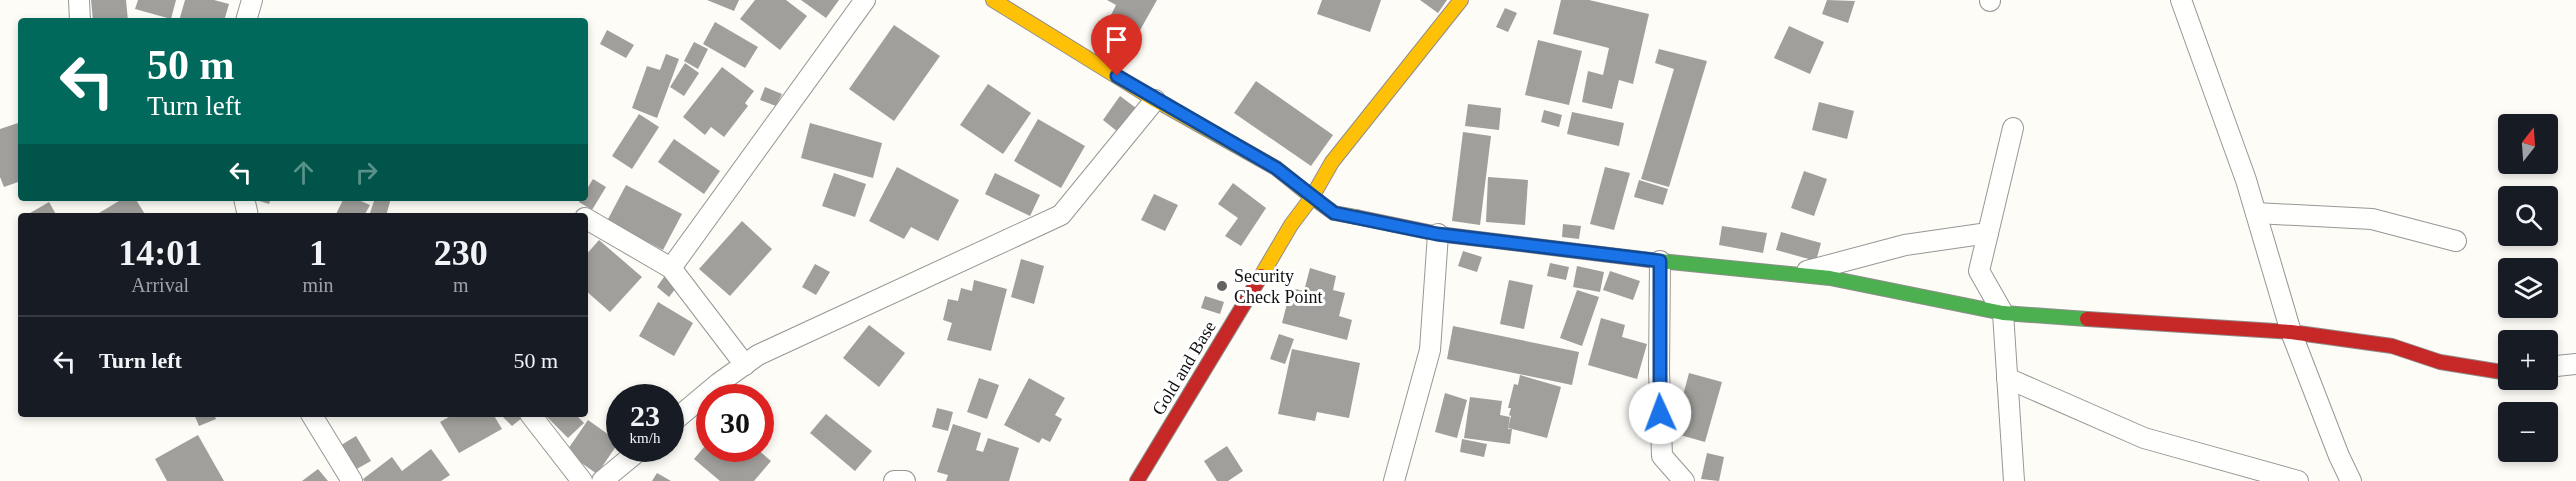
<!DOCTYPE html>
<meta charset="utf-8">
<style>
:root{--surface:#171b24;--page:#20242c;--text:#f1f3f6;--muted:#9ea1a6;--line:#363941}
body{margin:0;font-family:Georgia,serif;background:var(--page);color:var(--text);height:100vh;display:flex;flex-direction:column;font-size:22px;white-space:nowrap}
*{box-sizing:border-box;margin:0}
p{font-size:20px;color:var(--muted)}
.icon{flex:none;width:33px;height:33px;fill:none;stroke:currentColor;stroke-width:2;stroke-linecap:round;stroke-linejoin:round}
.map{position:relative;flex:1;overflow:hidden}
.sheet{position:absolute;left:18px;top:213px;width:570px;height:204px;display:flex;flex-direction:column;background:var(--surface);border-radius:6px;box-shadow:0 3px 9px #0003}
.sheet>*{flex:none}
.hud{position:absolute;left:18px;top:18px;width:570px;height:183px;border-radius:6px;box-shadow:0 3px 9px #0003;background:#00695c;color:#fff;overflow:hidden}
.needle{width:39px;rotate:17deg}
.buttons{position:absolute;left:2498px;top:114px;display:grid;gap:12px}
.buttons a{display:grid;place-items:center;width:60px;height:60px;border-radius:6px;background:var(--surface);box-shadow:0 3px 9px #0003;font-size:30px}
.speed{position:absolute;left:606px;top:384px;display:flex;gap:12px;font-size:30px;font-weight:700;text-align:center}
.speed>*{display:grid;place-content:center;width:78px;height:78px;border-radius:50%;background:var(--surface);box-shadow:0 3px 9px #0003;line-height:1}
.speed small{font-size:15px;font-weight:400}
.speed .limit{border:9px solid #d22;background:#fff;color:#111}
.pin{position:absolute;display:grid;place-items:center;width:51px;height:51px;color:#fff;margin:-62px -26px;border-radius:50% 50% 50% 0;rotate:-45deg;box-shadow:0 0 6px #0007}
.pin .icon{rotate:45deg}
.me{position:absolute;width:66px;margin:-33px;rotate:358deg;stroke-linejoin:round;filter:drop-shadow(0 0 4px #0008)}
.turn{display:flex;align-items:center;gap:21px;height:126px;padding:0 30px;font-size:27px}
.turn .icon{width:78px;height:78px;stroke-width:2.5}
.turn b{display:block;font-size:42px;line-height:51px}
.lanes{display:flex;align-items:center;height:57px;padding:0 30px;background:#0003;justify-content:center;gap:30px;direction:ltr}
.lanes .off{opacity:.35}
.eta{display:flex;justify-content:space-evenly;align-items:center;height:102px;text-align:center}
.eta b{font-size:36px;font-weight:600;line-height:42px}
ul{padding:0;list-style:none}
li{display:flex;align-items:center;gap:18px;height:90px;padding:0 30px;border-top:2px solid var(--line)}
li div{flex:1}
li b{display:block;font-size:22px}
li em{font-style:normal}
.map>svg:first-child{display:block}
.building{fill:#a19f9c}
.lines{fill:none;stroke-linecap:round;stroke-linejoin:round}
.street-casing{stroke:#979795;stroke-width:22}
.fast-casing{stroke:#8e8d8b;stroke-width:16}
.slow-casing{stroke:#8e8d8b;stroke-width:16}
.jam-casing{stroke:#8e8d8b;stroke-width:16}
.street{stroke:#fffffe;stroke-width:20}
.fast{stroke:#4caf50;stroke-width:14}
.slow{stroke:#ffc107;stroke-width:14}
.jam{stroke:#c62828;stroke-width:14}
.route-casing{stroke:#114b97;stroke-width:15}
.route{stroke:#1a73e8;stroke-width:10}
.poi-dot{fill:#646362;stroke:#fff;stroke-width:2}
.labels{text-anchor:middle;stroke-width:6;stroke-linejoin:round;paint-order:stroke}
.poi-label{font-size:18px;fill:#111;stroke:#fff;text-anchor:start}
.street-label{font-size:18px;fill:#111;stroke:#fff}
</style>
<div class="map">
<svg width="2576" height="481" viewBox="0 0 2576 481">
<rect width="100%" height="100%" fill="#fdfcf7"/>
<g class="building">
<path d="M91,0H126L128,21H93Z"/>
<path d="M138,0H176L171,19L135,9Z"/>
<path d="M185,0H214L229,4L224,21H179Z"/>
<path d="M707,0H739L734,11Z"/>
<path d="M755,0H786L807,16L780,50L740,19Z"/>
<path d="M801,0H839L826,18Z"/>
<path d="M1107,0H1157L1139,32L1110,17L1116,5Z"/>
<path d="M1322,0H1381L1370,32L1317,14Z"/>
<path d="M1420,0H1447L1438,13Z"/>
<path d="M1561,0H1589L1649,14L1633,84L1619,80L1612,109L1582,102L1588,71L1603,75L1609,48L1553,34Z"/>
<path d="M1827,0L1855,1L1848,23L1822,14Z"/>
<path d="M1505,8L1517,13L1508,32L1496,27Z"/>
<path d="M715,22L758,47L745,68L703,44Z"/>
<path d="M894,25L940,56L894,121L849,89Z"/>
<path d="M1789,26L1824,42L1810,74L1774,58Z"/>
<path d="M607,30L634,45L626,58L600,44Z"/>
<path d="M1538,40L1582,51L1569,105L1525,95Z"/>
<path d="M694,42L708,49L698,69L684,61Z"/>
<path d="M1659,49L1707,61L1669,187L1641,179L1674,69L1655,63Z"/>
<path d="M666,54L679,59L657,118L632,108L647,66L660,70Z"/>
<path d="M685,63L699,73L684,96L670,87Z"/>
<path d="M722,67L754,91L745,103L748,106L724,137L711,127L705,135L683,117Z"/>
<path d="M1256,81L1333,135L1311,166L1234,113Z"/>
<path d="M988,84L1031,113L1003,154L960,125Z"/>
<path d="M765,87L782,94L776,106L760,100Z"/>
<path d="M1120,96L1136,108L1118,132L1103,120Z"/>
<path d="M1819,102L1854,111L1847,139L1812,130Z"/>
<path d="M1468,104L1501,108L1499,130L1465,126Z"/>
<path d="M1544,110L1562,115L1559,127L1541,122Z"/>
<path d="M1572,112L1624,123L1619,146L1567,134Z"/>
<path d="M639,114L659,127L632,169L612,156Z"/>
<path d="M1038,119L1085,146L1061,188L1014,161Z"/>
<path d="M21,122V181L4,187L0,177V129Z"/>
<path d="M810,123L882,143L873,178L801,158Z"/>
<path d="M1463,132L1491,136L1480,225L1452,221Z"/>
<path d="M674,139L720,171L704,194L658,162Z"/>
<path d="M897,167L959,200L938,241L911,227L904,239L869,221Z"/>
<path d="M1605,167L1630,173L1614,230L1590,224Z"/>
<path d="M1804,171L1827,179L1814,216L1791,208Z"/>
<path d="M834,173L866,184L855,217L822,206Z"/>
<path d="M995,173L1040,195L1030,216L985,194Z"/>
<path d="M1488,177L1528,180L1525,225L1486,222Z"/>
<path d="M593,179L606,187L592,210L579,202L581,198H585V192Z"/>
<path d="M1639,180L1668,189L1663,205L1634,197Z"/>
<path d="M1233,183L1266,208L1241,246L1225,236L1238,218L1218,204Z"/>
<path d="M626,185L682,214L663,250L607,221Z"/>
<path d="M1154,194L1178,205L1165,231L1141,220Z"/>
<path d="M124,198H135L146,216H94Z"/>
<path d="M250,198H271L269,204Z"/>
<path d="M344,198H354L370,205L364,216L336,214Z"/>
<path d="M375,198H391L386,216H369Z"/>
<path d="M49,202L57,216H25Z"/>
<path d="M742,221L772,249L730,296L699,269Z"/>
<path d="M1563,224L1581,226L1579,239L1562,237Z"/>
<path d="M1722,226L1767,233L1763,253L1719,245Z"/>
<path d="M1781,232L1821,243L1816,261L1776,250Z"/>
<path d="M599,240L642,277L610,312L585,290V256Z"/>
<path d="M1463,251L1482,257L1477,272L1458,266Z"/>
<path d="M1021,259L1044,266L1034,304L1011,297Z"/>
<path d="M1550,263L1569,267L1566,280L1547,276Z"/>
<path d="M815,264L830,272L816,295L802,287Z"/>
<path d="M1577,266L1604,272L1600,292L1573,287Z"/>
<path d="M1310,268L1336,276L1333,290L1345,293L1339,316L1352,320L1347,340L1282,323L1291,288L1304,291Z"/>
<path d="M1610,271L1640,281L1633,300L1603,290Z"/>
<path d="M666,274L679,284L669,297L657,287Z"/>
<path d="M974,280L1007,289L991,351L947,340L952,323L943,320L948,299L958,301L961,288L972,291Z"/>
<path d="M1509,280L1533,285L1524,329L1500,324Z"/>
<path d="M1577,290L1599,297L1582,346L1560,338Z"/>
<path d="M1205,296L1224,302L1220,314L1201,308Z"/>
<path d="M658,302L693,323L674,356L639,336Z"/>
<path d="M1601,318L1625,325L1622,337L1647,344L1637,379L1588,365Z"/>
<path d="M869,325L905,353L879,387L843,358Z"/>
<path d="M1453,326L1579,352L1572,385L1447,359Z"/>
<path d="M1279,334L1294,339L1285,364L1270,359Z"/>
<path d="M1292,349L1360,363L1349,418L1317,412L1315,421L1278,414Z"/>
<path d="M1689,373L1722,382L1705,442L1673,433Z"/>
<path d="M1520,375L1561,387L1547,438L1508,428L1511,416L1509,415L1511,408H1508L1514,384L1518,385Z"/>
<path d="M979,378L999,385L987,419L967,412Z"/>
<path d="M1029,378L1065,398L1055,415L1062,419L1050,442L1042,438L1039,443L1004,425Z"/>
<path d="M1445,393L1467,400L1457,438L1435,432Z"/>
<path d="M1470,397L1502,401L1500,415L1510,417L1508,429H1512L1510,444L1464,438Z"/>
<path d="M937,408L953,412L948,431L932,427Z"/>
<path d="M194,414H214L216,419L199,426Z"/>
<path d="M454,414H493L502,429L459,453L440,422Z"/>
<path d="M500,414H520L523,417L512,426Z"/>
<path d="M544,414H575L584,423L568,438Z"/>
<path d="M826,414L872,451L855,471L810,433Z"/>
<path d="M588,420L619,442L597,474L566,452Z"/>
<path d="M953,424L981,433L976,450L983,452L988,438L1019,448L1009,481H946L948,475L937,472Z"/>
<path d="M198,435L224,481H167L155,459Z"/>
<path d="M356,436L371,461L353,471L338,447Z"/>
<path d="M1462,439L1487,444L1484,457L1460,452Z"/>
<path d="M710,440V448H756L771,461L754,481H720L694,459Z"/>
<path d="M1227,446L1243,471L1228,481H1217L1204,461Z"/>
<path d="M431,449L450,475L441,481H364L363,479L392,457L402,471Z"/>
<path d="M1707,453L1724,457L1719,481L1701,479Z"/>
<path d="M318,469L328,481H302Z"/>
<path d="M657,473L671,481H652Z"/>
</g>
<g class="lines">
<g class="street-casing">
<g id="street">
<path d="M79,0L80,21"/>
<path d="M1990,0V1"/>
<path d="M2181,0L2246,180L2291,332L2339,456L2351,481"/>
<path d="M246,21L252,0"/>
<path d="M2013,128L1979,271L2003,313L2014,481"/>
<path d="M244,198L248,216"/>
<path d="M2256,213L2372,219L2456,241"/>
<path d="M585,218L671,268L745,365"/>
<path d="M1660,261L1659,371L1662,456L1684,481"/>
<path d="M671,268L865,0"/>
<path d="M1807,271L1905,245L1988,233"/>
<path d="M2547,367L2576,364"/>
<path d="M2007,378L2144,438L2298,481"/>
<path d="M311,414L352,481"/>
<path d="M530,414L582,481"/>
<path d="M670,424L719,383L758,355L1061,215L1155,100"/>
<path d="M602,481L642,448"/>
<path d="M894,481H905"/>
<path d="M1394,481L1430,350L1438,234"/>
</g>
</g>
<g class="fast-casing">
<path id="fast" d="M1650,260L1830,278L2003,313L2087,319"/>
</g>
<g class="slow-casing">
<g id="slow">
<path d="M993,0L1155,100L1276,168L1312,197L1291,225L1261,276"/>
<path d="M1356,217L1334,213L1312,197L1332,162L1461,0"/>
</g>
</g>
<g class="jam-casing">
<g id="jam">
<path d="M1356,217L1438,234L1650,260"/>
<path d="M2087,319L2291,332L2392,346L2440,362L2508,373"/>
<path d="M1137,481L1261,276"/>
</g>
</g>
<use href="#street" class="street"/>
<use href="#fast" class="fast"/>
<use href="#slow" class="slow"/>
<use href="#jam" class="jam"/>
</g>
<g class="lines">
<g class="route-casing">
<path id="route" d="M1117,76L1276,168L1334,213L1437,234L1660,261V413"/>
</g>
<use href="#route" class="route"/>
</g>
<circle class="poi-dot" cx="1222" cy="286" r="6"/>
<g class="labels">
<g class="poi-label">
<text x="1234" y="282">Security<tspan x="1234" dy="21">Check Point</tspan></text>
</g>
<g class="street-label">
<text transform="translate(1184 368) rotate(-59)" y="6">Gold and Base</text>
</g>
</g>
</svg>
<div class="buttons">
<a><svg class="needle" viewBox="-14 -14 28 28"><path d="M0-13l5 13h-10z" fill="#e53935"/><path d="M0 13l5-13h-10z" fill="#9ea1a6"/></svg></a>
<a><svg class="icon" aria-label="search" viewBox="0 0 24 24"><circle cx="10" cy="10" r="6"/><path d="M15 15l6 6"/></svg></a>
<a><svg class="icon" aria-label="layers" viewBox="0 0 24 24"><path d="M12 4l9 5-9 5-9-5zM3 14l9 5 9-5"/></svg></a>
<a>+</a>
<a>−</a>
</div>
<div class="speed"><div>23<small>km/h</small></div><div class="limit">30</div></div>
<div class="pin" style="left:1117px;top:76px;background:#d93025"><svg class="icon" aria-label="arrive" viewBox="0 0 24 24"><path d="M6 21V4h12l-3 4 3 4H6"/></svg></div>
<svg class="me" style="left:1660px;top:413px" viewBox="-20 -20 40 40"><circle r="19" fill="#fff"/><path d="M0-13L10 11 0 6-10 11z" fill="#1a73e8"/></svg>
<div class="hud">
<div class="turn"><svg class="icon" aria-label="left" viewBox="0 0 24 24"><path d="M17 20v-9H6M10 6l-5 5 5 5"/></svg><div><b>50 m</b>Turn left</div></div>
<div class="lanes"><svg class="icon" aria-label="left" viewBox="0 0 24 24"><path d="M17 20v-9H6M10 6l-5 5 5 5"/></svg><svg class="icon off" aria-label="ahead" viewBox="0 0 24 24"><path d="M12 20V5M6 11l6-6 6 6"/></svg><svg class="icon off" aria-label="right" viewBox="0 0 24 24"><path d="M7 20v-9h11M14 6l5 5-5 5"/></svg></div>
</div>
<section class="sheet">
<div class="eta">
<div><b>14:01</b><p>Arrival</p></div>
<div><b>1</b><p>min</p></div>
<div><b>230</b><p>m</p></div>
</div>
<ul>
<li><svg class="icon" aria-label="left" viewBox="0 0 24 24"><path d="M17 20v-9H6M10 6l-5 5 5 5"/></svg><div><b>Turn left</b></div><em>50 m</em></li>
</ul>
</section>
</div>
